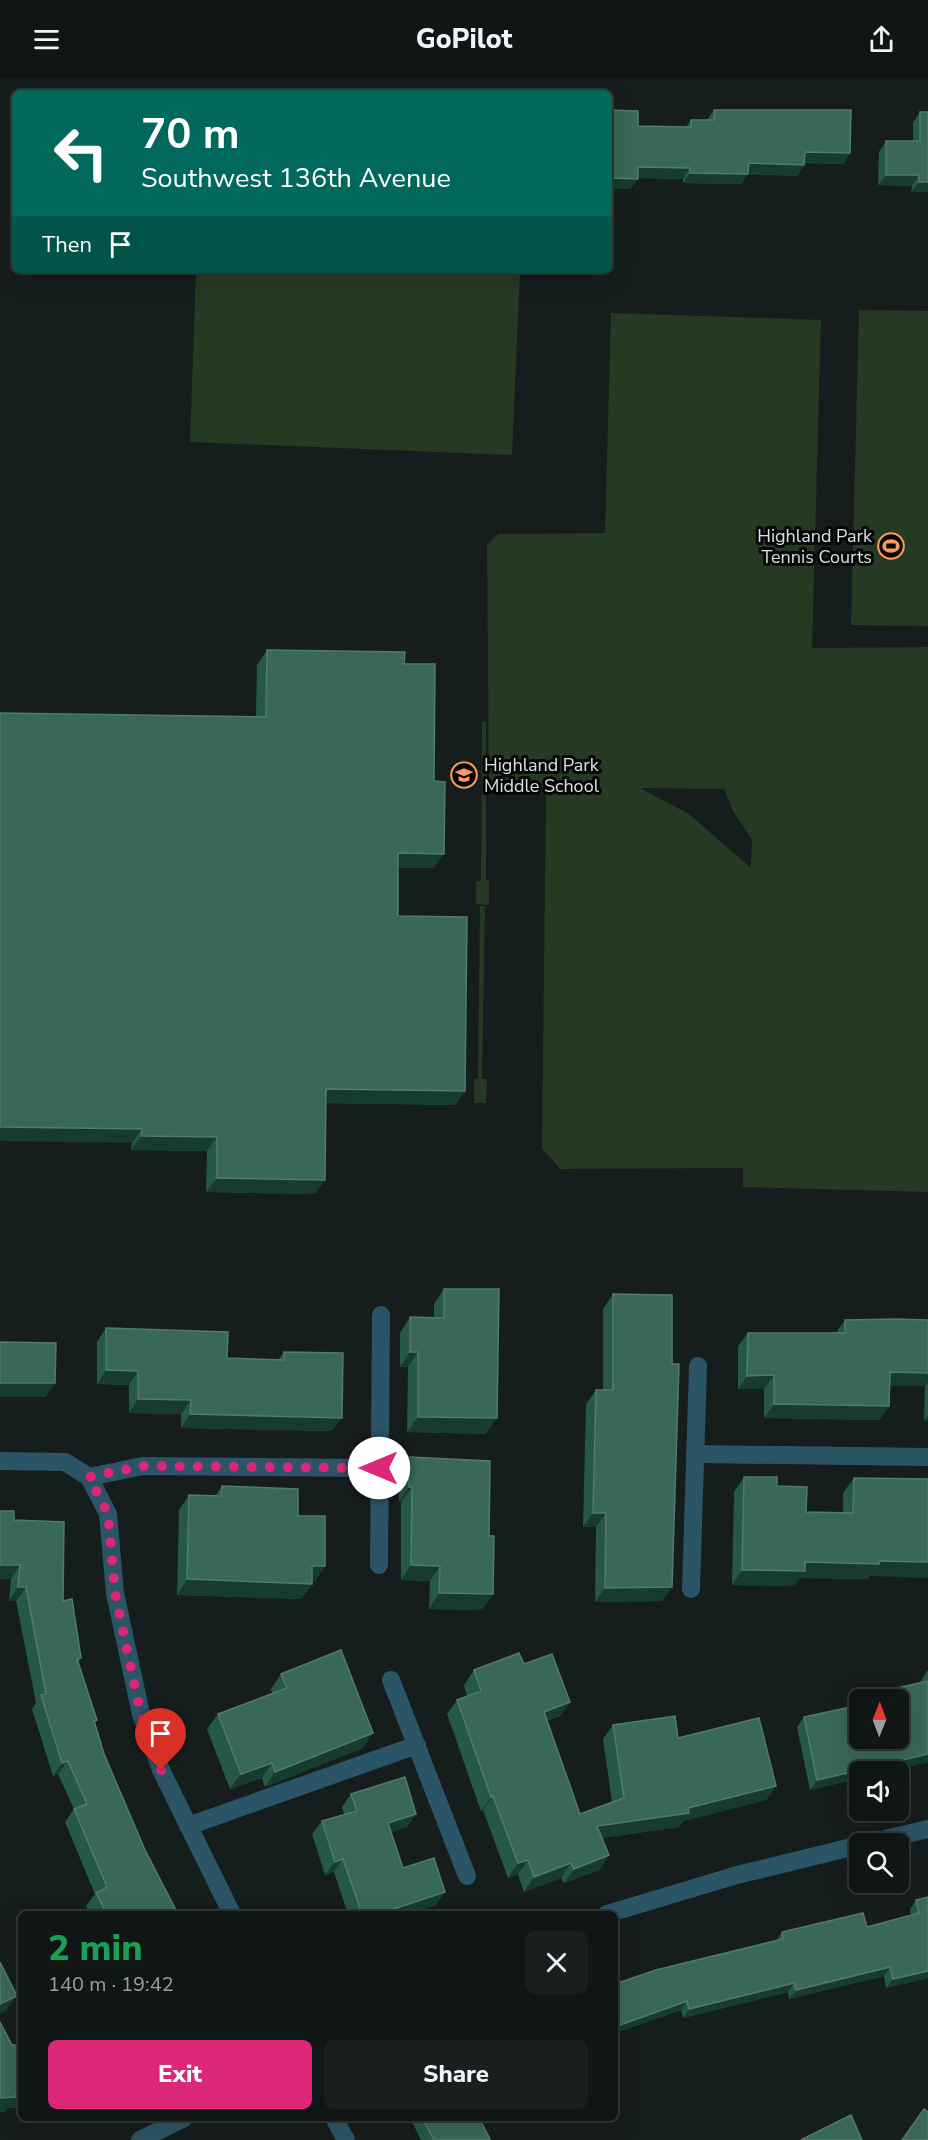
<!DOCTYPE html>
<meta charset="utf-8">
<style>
:root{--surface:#101616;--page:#191f1f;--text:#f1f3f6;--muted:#9c9fa1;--line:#303535;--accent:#db2777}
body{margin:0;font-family:"Nunito Sans",sans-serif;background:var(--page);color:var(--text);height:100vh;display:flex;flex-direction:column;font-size:22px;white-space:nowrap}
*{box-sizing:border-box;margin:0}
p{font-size:20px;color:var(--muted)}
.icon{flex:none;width:33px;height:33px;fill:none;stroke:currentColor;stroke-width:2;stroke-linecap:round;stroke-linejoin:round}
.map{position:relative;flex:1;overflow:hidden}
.drawer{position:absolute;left:18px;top:1833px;width:600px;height:210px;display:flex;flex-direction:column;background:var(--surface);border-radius:9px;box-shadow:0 6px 24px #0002,0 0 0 2px var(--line)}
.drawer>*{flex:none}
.guide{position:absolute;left:12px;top:12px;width:600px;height:183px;border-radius:9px;box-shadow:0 6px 24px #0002,0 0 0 2px var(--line);background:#00695c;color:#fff;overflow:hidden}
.needle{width:39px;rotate:1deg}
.buttons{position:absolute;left:849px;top:1611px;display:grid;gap:12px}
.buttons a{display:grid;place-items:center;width:60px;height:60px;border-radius:9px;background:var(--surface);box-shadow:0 6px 24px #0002,0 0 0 2px var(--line);font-size:30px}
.pin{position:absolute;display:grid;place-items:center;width:51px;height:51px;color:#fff;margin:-62px -26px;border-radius:50% 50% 50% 0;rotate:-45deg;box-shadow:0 0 6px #0007}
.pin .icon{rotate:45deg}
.me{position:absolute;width:66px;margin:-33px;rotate:270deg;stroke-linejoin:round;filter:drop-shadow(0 0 4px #0008)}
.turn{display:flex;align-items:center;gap:21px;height:126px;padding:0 30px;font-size:27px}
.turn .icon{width:78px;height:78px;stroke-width:2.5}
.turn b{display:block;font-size:42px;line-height:51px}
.then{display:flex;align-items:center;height:57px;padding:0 30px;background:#0003;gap:12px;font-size:22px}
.round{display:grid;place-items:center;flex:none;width:63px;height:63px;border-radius:9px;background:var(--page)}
.headline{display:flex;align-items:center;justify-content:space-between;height:102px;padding:0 30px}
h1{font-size:36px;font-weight:800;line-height:45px;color:#1e9e55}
.primary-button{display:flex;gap:12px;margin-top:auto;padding:12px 30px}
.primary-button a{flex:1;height:69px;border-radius:9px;background:var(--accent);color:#fff;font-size:24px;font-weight:800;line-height:69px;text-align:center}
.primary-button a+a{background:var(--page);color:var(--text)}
header{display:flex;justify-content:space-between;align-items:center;height:78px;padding:0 30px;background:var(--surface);font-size:27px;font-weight:800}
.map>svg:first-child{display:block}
.green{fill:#263923;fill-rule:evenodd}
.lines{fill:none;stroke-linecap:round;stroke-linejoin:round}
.minor{stroke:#2b5466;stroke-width:18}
.tertiary{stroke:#2b5466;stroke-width:18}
.wall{fill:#265849}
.shaded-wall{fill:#173a31}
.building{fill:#39675a;stroke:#527a6f;stroke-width:1.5}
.route{stroke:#db2777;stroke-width:10;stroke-dasharray:0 18}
.labels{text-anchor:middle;stroke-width:6;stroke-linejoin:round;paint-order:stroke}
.poi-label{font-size:18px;fill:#dbe0e0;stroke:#050707;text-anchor:end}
</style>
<header><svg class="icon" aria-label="menu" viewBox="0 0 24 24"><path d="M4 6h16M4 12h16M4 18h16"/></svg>GoPilot<svg class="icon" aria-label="share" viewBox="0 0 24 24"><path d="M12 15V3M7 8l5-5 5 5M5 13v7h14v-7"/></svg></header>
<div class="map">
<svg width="928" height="2062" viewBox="0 0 928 2062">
<rect width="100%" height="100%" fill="#161d1d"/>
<g class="green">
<path d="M196,192H520L512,377L190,364Z"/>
<path d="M859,232L928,233V548L851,547Z"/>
<path d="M611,235L821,242L812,570L928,569V1114L743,1109V1090L560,1091L542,1070L546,715L489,713L487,467L498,456L605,455ZM640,710L724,711L733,733L752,762L751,790L689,736Z"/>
<path d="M482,644H486V802H489V827L476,826V803H481Z"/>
<path d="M480,828H485L482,1001H487L486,1025H474V1001H478Z"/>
</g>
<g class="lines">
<g class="minor">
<path d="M695,1376L928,1379"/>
<path d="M0,1383L65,1384L89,1399"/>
<path d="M89,1399L108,1436L115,1515L141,1636L161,1692L232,1836"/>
<path d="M89,1399L143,1388L379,1390"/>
<path d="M379,1487L381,1237"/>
<path d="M691,1511L698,1288"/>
<path d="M391,1602L467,1798"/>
<path d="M188,1748L417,1667"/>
<path d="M334,2040L346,2062"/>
</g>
<g class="tertiary">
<path d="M864,1766L928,1751"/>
<path d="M607,1836L737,1797L860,1767"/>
<path d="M140,2062L184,2040"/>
</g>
</g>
<g class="wall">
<path d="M714,32L850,75L843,86L804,85V87L797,98L748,96L741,106L683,105V101L638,100L630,111L638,48L686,49L691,42H707Z"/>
<path d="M920,34L928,114H911L912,108L878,107L879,74L886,63H913V45Z"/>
<path d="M267,572L404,586L434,703V790H398V838L465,1013L455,1027L326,1025L315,1116L206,1114L207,1073L131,1072L132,1065L256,638L257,587Z"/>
<path d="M444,1211L486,1356L407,1354L408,1289H400V1255L410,1239H434V1226Z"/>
<path d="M613,1216L662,1523L595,1524L596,1449H583L586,1326L596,1312H603V1231Z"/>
<path d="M845,1242H928V1343H924L925,1308H889V1328L879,1342L764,1340V1311H738V1268L748,1255H836Z"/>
<path d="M106,1250L227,1280L278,1282L284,1274L332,1353L181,1350V1336L129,1335V1307L97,1306V1264Z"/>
<path d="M409,1379L489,1458L493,1516L482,1532L429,1531L430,1503L401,1502V1424H399V1394Z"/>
<path d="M744,1399L777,1408L806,1434H843V1415L854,1400L870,1498L868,1501L800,1500L794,1508L732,1507L734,1414Z"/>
<path d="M222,1408L298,1438L325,1488L314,1504L312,1503V1506L301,1521L177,1517L179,1432L189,1417L215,1418Z"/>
<path d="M0,1433L14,1442L63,1523L81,1580L78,1584L97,1642L95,1645L104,1676L145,1772L178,1836H90L86,1828L95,1816L65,1744L74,1731L58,1696L53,1698L32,1631L36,1625L16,1523H9L11,1501H0Z"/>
<path d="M524,1586L570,1624L560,1638L547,1643L580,1736L612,1724L603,1661L613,1647L678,1660L776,1708L766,1722L683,1743L679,1749L602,1760L609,1777L599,1792L564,1805L561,1800L524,1814L518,1796L508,1800L483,1732L481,1733L447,1636L457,1622L467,1618L464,1607L474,1592Z"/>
<path d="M927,1593H928V1684L810,1712L797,1649L804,1639L898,1622H867L870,1616L920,1605Z"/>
<path d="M281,1596L363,1670L265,1709L262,1700L230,1711L207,1651L218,1636L272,1615L271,1611Z"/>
<path d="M351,1716L416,1736L407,1749L391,1754L403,1790L436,1827L409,1836H348L334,1794L325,1797L312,1756L322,1743L344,1736L342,1729Z"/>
<path d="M928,1819V1900L886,1910L884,1898L789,1921L788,1914L683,1940L681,1932L615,1955L776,1863L782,1854L867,1849L911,1837L910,1831L916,1822Z"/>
<path d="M410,2040H479L490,2061L489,2062H421Z"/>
</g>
<g class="shaded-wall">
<path d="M805,74L850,75L843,86L798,84Z"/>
<path d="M749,85L804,87L797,98L741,95Z"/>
<path d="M638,89L690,90L683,101L630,100Z"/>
<path d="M690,95L748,96L741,106L683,105Z"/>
<path d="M886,97H919L912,108L878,107Z"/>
<path d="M609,100L638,101L630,111H609Z"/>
<path d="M919,104H928V114H911Z"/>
<path d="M398,775L444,776L434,790H388Z"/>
<path d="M326,1011L465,1013L455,1027L316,1025Z"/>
<path d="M0,1049L142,1051L132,1065L0,1063Z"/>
<path d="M141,1058L217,1059L207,1073L131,1072Z"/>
<path d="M217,1100L325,1102L315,1116L206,1114Z"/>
<path d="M410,1274H418L408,1289H400Z"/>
<path d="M106,1292L138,1293L129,1307L97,1306Z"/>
<path d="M890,1294L928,1295V1304L925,1308H880Z"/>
<path d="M774,1297L764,1311H738L747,1298Z"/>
<path d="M0,1305H55L46,1319H0Z"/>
<path d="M138,1321L191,1322L181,1336L129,1335Z"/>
<path d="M774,1326L889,1328L879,1342L764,1340Z"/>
<path d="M190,1336L342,1340L332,1353L181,1350Z"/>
<path d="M928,1337V1343H924Z"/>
<path d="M418,1339L497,1340L486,1356L407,1354Z"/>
<path d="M409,1409H412L401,1424H399Z"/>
<path d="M593,1435H606L596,1449H583Z"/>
<path d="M879,1483L928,1484V1500L870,1498L868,1501L800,1500L794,1508L732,1507L742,1492L805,1484Z"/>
<path d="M0,1487H20L11,1501H0Z"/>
<path d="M411,1487L440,1488L430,1503L401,1502Z"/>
<path d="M312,1488H325L314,1504L302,1503Z"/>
<path d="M187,1501L312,1506L301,1521L177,1517Z"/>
<path d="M18,1509H26L16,1523H9Z"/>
<path d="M672,1509L662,1523L595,1524L605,1510Z"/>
<path d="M439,1515L493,1516L482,1532L429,1531Z"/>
<path d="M570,1624L560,1638L534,1648L544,1634Z"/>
<path d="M373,1655L363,1670L265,1709L275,1694Z"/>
<path d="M928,1676V1684L889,1694H860V1700L810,1712L817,1702Z"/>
<path d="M68,1683L58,1696L53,1698L62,1685Z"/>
<path d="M272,1685L262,1700L230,1711L241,1696Z"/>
<path d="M776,1708L766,1722L683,1743L679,1749L587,1762L597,1748L688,1730Z"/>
<path d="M493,1718L483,1732L481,1733L491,1719Z"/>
<path d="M416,1736L407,1749L379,1758L388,1745Z"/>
<path d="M609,1777L599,1792L564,1805L574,1791Z"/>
<path d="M343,1781L334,1794L325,1797L335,1784Z"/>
<path d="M528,1782L518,1796L508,1800L518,1785Z"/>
<path d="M571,1785L561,1800L524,1814L534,1799Z"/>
<path d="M445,1814L436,1827L409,1836H379Z"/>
<path d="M890,1889L884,1898L789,1921L796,1912Z"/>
<path d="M928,1893V1900L886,1910L893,1901Z"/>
<path d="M794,1905L788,1914L683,1940L689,1931Z"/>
<path d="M17,1918L6,1933L0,1936V1926Z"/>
<path d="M687,1923L681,1932L615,1955V1949Z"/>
<path d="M16,2015H21V2030H8L5,2034H0V2020Z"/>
</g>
<g class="building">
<path d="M609,32L638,33V48L691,49V42H714V32H851L850,75L805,74L804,87L749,85L748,96L690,95V90L638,89V101L609,100Z"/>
<path d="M920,34H928V104H919V97H886V63H920Z"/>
<path d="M267,572L405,574L404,586H435L434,703L445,704L444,776L398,775V838L467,839L465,1013L326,1011L325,1102L217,1100V1059L141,1058L142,1051L0,1049V635L266,639Z"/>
<path d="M444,1211H499L497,1340L418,1339V1274H410V1239L444,1240Z"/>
<path d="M613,1216L672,1217V1286H679L672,1509L605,1510L606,1435H593L596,1312H613Z"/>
<path d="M899,1241L928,1242V1295L890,1294L889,1328L774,1326V1297L747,1298L748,1255H845V1242Z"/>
<path d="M106,1250L228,1254L227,1280L284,1282V1274L343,1275L342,1340L190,1336L191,1322L138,1321V1293L106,1292Z"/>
<path d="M0,1264L56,1265L55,1305H0Z"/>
<path d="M409,1379L490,1383L489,1458H494L493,1516L439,1515L440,1488L411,1487L412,1409H409Z"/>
<path d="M744,1399H777V1408L807,1409L806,1434L853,1435L854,1400L928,1401V1484L879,1483V1486L805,1484V1493L742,1492Z"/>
<path d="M222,1408L298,1411V1438H325V1488H312V1506L187,1501L189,1417L221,1418Z"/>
<path d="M0,1433H14V1442L64,1444L63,1523L72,1521L81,1580L77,1581L97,1642L94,1643L104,1676L145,1772L178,1836H107L96,1815L107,1809L74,1731L87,1726L68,1683L62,1685L41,1617L46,1616L26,1509H18L20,1487H0Z"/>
<path d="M341,1572L373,1655L275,1694L272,1685L241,1696L218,1636L287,1610L281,1596Z"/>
<path d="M519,1575L524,1586L552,1576L570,1624L544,1634L580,1736L624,1720L613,1647L675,1638L678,1660L759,1640L776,1708L688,1730L689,1735L597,1748L609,1777L574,1791L571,1785L534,1799L528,1782L518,1785L493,1718L491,1719L457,1622L481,1613L474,1592Z"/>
<path d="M928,1603V1676L817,1702L804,1639L860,1627V1660H898V1622H872L870,1616Z"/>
<path d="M405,1699L416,1736L388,1745L403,1790L434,1780L445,1814L379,1836H362L343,1781L335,1784L322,1743L357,1733L351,1716Z"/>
<path d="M928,1819V1893L893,1901L890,1889L796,1912L794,1905L689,1931L687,1923L615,1949V1906L656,1892L783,1861L782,1854L863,1835L867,1849L919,1835L916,1822Z"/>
<path d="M0,1884L17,1918L0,1926Z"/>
<path d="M0,1944L12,1967H21V2015H16V2019L0,2020Z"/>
<path d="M924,2031L928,2034V2062H902Z"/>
<path d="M851,2037L862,2062H801Z"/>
<path d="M422,2040H479L490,2061L488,2062H434Z"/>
</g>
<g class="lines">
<path class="route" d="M161,1692L141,1636L130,1586L115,1515L108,1436L89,1399L144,1388L379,1390"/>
</g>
<defs>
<g id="stadium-ring" transform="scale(1.35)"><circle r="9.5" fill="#050707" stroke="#fe9b59" stroke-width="1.5"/><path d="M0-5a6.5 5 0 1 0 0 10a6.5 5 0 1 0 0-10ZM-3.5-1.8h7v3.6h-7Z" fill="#fe9b59"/></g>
<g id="school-ring" transform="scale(1.35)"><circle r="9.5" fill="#050707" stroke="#fe9b59" stroke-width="1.5"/><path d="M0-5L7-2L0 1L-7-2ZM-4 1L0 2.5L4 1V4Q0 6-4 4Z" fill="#fe9b59"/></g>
</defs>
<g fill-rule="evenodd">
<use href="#stadium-ring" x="891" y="468"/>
<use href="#school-ring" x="464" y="697"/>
</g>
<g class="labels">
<g class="poi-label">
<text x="872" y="464">Highland Park<tspan x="872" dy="21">Tennis Courts</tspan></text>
<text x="484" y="693" text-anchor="start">Highland Park<tspan x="484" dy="21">Middle School</tspan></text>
</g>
</g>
</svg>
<div class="buttons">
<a><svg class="needle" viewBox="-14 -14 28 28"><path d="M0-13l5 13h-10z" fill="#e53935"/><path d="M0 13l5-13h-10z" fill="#9c9fa1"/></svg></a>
<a><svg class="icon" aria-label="sound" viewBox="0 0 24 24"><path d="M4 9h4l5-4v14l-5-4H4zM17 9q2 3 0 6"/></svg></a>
<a><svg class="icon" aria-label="search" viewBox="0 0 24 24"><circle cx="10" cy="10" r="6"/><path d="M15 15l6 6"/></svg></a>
</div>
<div class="pin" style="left:161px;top:1692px;background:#d93025"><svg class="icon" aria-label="arrive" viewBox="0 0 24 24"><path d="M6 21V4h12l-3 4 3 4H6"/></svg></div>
<svg class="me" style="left:379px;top:1390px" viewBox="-20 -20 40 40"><circle r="19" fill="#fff"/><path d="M0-13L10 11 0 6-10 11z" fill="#db2777"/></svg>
<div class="guide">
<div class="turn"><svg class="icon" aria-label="left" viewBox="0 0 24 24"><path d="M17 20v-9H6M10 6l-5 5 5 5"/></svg><div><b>70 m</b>Southwest 136th Avenue</div></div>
<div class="then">Then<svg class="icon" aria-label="arrive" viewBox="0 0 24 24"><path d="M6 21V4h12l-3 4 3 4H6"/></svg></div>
</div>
<section class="drawer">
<div class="headline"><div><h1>2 min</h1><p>140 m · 19:42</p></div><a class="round"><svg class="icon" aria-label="close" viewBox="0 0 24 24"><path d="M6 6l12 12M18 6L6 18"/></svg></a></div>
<div class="primary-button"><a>Exit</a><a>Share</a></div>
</section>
</div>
